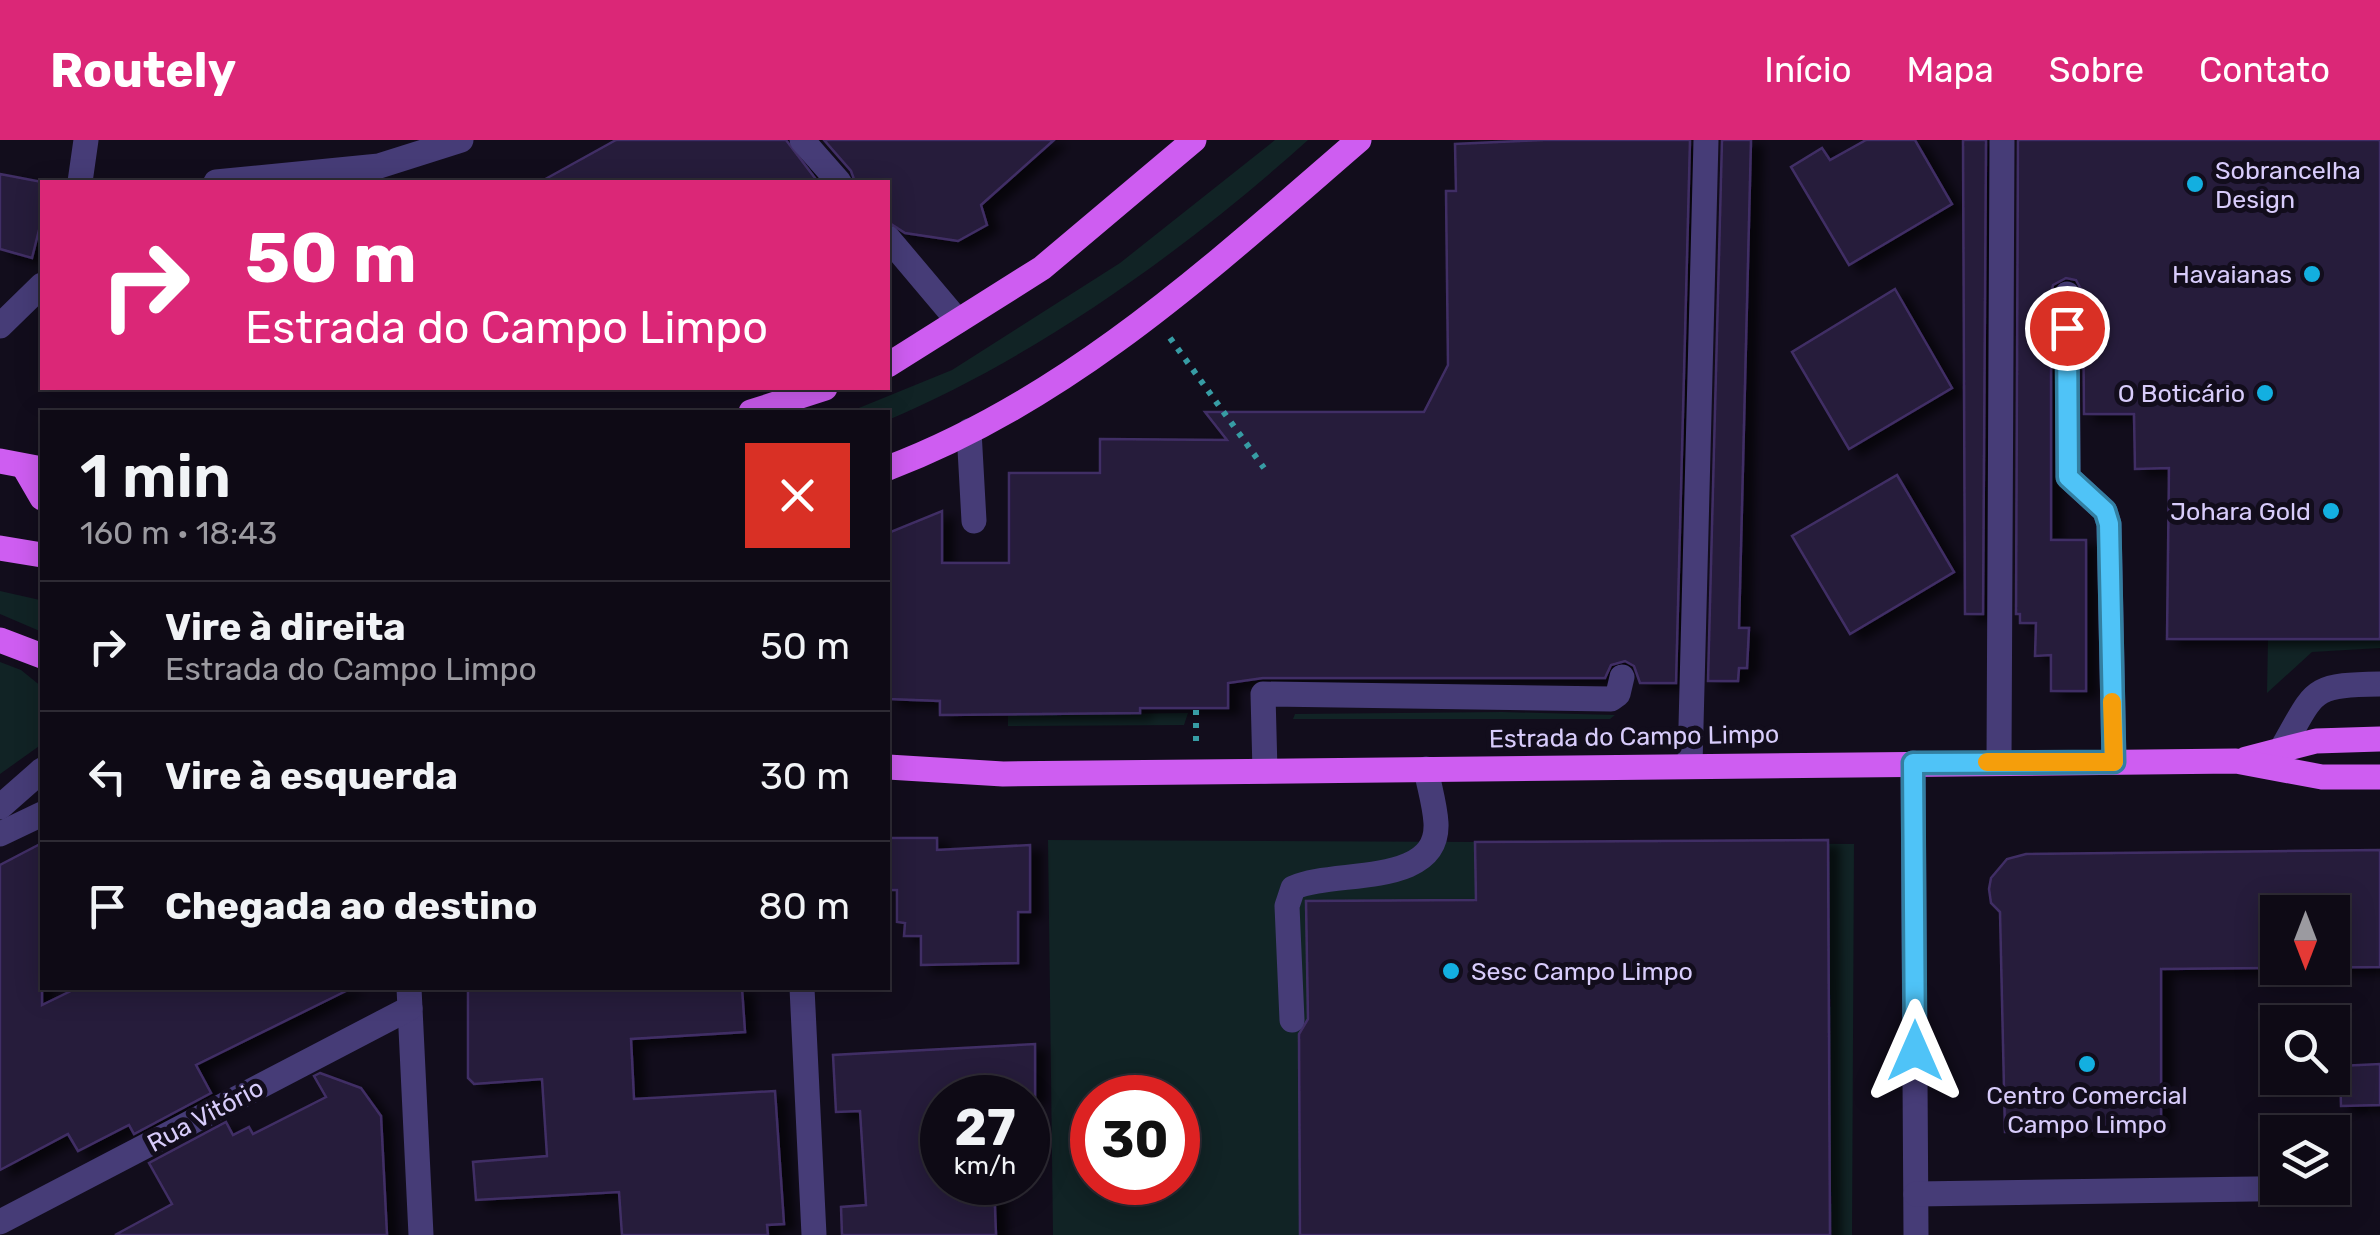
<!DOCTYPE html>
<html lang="pt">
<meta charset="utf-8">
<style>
:root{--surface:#0e0a15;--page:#17131e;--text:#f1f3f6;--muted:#9b9aa0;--line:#2e2b34;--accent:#db2777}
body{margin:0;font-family:Rubik,sans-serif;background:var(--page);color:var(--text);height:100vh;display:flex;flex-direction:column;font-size:38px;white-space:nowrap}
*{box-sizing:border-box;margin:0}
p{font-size:32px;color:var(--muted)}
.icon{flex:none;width:55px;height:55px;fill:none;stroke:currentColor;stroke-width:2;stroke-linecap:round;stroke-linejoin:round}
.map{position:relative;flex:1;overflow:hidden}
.details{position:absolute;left:40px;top:270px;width:850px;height:580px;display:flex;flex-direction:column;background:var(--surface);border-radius:0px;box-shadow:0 5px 25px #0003,0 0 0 2px var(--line)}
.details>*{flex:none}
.guide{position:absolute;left:40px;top:40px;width:850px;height:210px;border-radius:0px;box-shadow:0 5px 25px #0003,0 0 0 2px var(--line);background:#db2777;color:#fff;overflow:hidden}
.needle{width:65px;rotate:180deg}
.tools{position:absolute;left:2260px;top:755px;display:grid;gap:20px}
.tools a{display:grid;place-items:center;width:90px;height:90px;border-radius:0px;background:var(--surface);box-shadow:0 5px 25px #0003,0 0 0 2px var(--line);font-size:50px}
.speed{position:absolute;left:920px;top:935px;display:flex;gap:20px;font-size:50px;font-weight:700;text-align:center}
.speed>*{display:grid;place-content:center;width:130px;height:130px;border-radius:50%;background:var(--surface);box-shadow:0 5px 25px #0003,0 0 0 2px var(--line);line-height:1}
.speed small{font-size:25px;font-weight:400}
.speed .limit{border:15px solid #d22;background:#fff;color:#111}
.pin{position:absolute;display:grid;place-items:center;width:85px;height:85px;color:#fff;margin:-42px;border:5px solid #fff;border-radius:50%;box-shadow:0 2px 10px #0007}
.me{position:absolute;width:110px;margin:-55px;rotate:0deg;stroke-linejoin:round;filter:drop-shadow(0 0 8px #0008)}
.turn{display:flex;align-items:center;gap:35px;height:210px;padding:0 40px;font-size:45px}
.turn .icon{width:130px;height:130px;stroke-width:2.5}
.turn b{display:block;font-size:70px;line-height:85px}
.round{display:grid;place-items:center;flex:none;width:105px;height:105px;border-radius:0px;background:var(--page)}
.headline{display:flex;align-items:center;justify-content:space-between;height:170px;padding:0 40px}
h1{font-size:60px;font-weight:600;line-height:75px}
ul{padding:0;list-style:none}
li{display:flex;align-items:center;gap:30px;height:130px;padding:0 40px;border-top:2px solid var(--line)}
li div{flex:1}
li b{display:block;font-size:38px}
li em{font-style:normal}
header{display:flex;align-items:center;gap:60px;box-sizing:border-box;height:140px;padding:0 50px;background:var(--accent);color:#fff}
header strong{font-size:48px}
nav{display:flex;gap:55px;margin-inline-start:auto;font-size:35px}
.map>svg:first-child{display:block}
.green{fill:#112325;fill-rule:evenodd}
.building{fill:#261b3b;stroke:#412f65;stroke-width:2.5;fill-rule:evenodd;filter:url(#shadow)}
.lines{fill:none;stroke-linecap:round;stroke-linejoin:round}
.path{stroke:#379ca4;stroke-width:6;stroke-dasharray:5 8;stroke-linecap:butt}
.minor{stroke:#463c77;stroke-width:25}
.major{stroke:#ce5df1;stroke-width:25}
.route-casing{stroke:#337fa1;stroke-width:25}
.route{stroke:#4fc3f7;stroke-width:18}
.slow{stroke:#f59e0b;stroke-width:18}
.poi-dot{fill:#13afe0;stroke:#120d1c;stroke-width:4}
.labels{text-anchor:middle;stroke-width:10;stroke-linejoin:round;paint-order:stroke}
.poi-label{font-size:25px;fill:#d8ccfb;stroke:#120d1c;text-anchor:end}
.street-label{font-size:25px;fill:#d8ccfb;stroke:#120d1c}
</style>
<header>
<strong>Routely</strong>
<nav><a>Início</a><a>Mapa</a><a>Sobre</a><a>Contato</a></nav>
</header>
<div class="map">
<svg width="2380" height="1095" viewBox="0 0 2380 1095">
<defs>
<filter id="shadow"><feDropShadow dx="11" dy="6" stdDeviation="5" flood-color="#0009"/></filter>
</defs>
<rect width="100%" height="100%" fill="#120d1c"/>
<g class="green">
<path d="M1275,0H1308C1187,109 1037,217 888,280V272H849L952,230L1120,123Z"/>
<path d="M0,451L40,460L42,492L0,474Z"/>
<path d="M2268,499H2380V508L2312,512L2267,553Z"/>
<path d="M0,522L21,530L42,547V604L0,634Z"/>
<path d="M1502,572L1615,575L1610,579H1293L1295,574Z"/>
<path d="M1188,573L1184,585L1008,586V575Z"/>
<path d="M1048,700L1854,704L1852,1095H1053ZM1092,958H1178V1042H1092Z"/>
</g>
<g class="building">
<path d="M616,0H786L818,42H540Z"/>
<path d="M824,0H1054L981,65L987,85L958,101L905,93L888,82V42H855L851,31Z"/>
<path d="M1543,0H1690L1676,543H1640L1634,526L1625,521L1611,525L1605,538H1263L1228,543V568H1140V573L940,575V561L888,559V393L942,371V423H1009V333H1100V299L1227,300L1205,272H1424L1448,225L1446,51H1456L1455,4Z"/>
<path d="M1722,0H1751L1739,488H1749L1747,528H1739L1738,541H1708Z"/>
<path d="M1866,0H1915L1952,64L1849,125L1791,27L1822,8L1830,20Z"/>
<path d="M1963,0H1986L1983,474H1965Z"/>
<path d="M2018,0H2380V499H2167L2169,328L2135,329L2134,274H2084L2083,153L2076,140L2066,138L2053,145L2051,154V400H2086V551H2051V515L2035,516L2036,483H2020V474H2016Z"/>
<path d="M0,34L42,42V78L32,118L0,109Z"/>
<path d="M1895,149L1952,248L1849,309L1792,212Z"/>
<path d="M1897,335L1954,432L1850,494L1792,396Z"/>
<path d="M888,698H937V710L1030,705V772H1018V823L921,825V796H904L905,783L897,782V750H888Z"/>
<path d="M1828,700L1830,1095H1300L1299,894L1308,879L1306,761L1476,760L1475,702Z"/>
<path d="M42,703V865L77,848H352L196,925L211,953L134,994L129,985L78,1011L68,994L0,1030V725Z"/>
<path d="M2380,710V827L2161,829V989L2005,992L2000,772L1991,763L1989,749L1991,738L2007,719L2026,714ZM2278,772H2332V828H2278Z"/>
<path d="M468,848H742L745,892L631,899L634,959L775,951L784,1084L767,1085L768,1095H622L619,1052L476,1060L473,1022L547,1016L542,939L474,944L468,938Z"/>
<path d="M1035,904V958H942V1042H994L996,1095H842L841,1067L866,1065L860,971L836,972L833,915Z"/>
<path d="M2380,924V965L2341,966L2340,926Z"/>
<path d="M320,933L361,948L381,976L387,1095H115L172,1064L149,1023L226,982L233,995L249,987L253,994L326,957L314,936Z"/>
</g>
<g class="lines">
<g class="path">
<path d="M1170,198L1264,328"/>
<path d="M1196,601V568"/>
</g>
<g class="minor">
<path d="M802,0L839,42"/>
<path d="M80,42L86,0"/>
<path d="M216,42L379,26L461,0"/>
<path d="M888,98L958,181"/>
<path d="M2067,154L2068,337L2105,371L2109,384L2114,622"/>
<path d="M0,186L42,145"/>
<path d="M969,291L974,381"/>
<path d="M2281,610C2316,550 2308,545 2380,544"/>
<path d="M1999,622L2002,0"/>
<path d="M1913,623L1916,1095"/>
<path d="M1690,625L1706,0"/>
<path d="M1265,631L1263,554L1611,559L1618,554L1622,537"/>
<path d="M0,667L42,630"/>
<path d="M0,694L42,674"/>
<path d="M409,848L421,1095"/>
<path d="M802,848L814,1095"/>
<path d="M1292,880L1287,766L1293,748C1334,729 1439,748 1436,683C1435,665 1429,646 1426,629"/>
<path d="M1916,1054L2327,1048"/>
<path d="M0,1082L410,868"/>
</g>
<g class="major">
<path d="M888,225L1042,128L1194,0"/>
<path d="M751,272L825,248"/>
<path d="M0,321L42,329"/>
<path d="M24,327L42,358"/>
<path d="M888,328C1070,259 1214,125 1359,0"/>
<path d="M0,408L42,415"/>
<path d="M0,500L42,516"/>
<path d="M2246,619L2316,601L2380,599"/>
<path d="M888,627L1003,634L2236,621L2322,637H2380"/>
</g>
</g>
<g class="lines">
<g class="route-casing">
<path id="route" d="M1915,911L1913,623L2114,622L2109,384L2105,371L2068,337L2067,188"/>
</g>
<use href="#route" class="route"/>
<path class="slow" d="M1987,622H2114L2112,562"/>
</g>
<g class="poi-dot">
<circle cx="2195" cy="44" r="10"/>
<circle cx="2312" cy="134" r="10"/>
<circle cx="2265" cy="253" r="10"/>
<circle cx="2331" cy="371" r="10"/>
<circle cx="1451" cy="831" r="10"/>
<circle cx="2087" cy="924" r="10"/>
</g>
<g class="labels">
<g class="poi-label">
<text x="2215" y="39" text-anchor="start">Sobrancelha<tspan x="2215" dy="29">Design</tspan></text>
<text x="2292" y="143">Havaianas</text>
<text x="2245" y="262">O Boticário</text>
<text x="2311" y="380">Johara Gold</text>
<text x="1471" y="840" text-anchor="start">Sesc Campo Limpo</text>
<text x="2087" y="964" text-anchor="middle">Centro Comercial<tspan x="2087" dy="29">Campo Limpo</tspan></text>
</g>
<g class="street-label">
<text transform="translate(1634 596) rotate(-1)" y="9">Estrada do Campo Limpo</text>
<text transform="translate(205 975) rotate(-28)" y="9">Rua Vitório</text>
</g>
</g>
</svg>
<div class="tools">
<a><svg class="needle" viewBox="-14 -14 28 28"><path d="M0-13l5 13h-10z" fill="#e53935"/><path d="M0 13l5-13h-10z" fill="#9b9aa0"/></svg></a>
<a><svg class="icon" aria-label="search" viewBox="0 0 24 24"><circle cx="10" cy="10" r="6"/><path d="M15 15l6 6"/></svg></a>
<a><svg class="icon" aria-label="layers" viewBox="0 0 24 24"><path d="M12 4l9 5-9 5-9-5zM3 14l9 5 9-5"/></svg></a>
</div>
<div class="speed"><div>27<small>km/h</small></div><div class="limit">30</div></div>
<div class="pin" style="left:2067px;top:188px;background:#d93025"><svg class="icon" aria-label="arrive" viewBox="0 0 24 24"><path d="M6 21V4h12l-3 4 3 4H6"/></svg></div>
<svg class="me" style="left:1915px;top:911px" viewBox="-20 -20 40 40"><path d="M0-17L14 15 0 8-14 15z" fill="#4fc3f7" stroke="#fff" stroke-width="4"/></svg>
<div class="guide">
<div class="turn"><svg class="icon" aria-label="right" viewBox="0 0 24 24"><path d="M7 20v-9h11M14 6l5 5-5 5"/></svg><div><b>50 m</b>Estrada do Campo Limpo</div></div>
</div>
<section class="details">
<div class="headline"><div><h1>1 min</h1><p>160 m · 18:43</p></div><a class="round" style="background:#d93025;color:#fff"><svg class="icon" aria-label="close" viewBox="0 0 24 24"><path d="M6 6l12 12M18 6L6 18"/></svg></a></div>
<ul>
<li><svg class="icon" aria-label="right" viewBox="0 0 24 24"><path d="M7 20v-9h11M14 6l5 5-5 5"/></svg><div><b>Vire à direita</b><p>Estrada do Campo Limpo</p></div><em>50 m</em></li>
<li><svg class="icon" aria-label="left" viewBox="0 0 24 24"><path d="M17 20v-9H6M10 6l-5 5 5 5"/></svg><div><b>Vire à esquerda</b></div><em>30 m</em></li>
<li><svg class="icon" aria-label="arrive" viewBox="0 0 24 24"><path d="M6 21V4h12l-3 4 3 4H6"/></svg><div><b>Chegada ao destino</b></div><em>80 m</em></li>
</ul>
</section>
</div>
